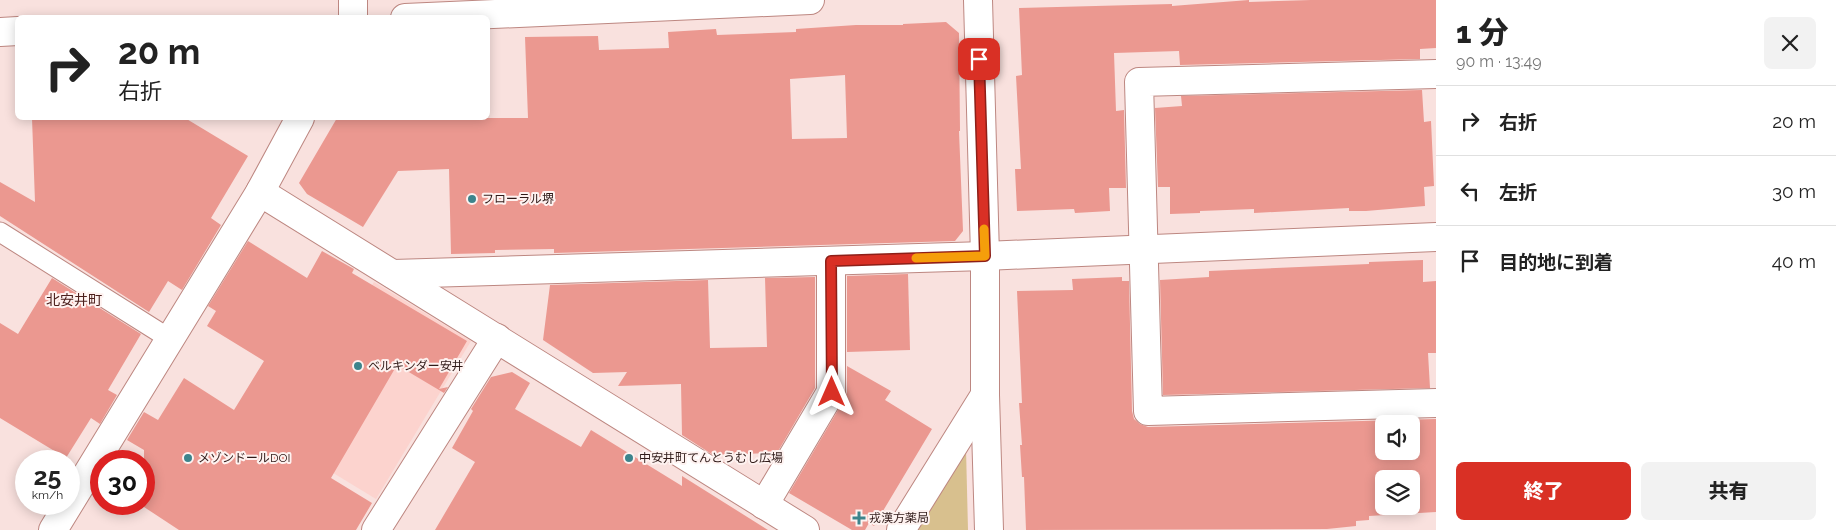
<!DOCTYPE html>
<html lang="ja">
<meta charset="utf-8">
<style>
:root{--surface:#fff;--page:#f2f2f2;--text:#222;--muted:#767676;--line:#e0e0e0;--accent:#d93025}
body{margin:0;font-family:Raleway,"Noto Sans JP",sans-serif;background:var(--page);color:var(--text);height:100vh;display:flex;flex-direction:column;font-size:19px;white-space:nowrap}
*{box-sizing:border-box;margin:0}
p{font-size:16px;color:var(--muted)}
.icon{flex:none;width:28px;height:28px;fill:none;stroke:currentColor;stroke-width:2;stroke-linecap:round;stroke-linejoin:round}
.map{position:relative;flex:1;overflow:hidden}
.side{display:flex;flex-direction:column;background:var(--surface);width:400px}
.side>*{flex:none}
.top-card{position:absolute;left:15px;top:15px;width:475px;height:105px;border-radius:8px;box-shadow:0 2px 12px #0003;background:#fff;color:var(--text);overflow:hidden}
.buttons{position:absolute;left:1375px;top:415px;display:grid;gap:10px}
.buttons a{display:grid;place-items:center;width:45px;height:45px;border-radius:8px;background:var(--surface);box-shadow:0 2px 12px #0003;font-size:25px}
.speed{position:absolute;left:15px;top:450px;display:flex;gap:10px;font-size:25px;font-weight:700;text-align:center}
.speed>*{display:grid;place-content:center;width:65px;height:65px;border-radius:50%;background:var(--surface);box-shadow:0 2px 12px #0003;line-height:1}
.speed small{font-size:12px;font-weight:400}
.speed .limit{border:8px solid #d22;background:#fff;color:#111}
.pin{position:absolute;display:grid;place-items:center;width:42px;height:42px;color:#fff;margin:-21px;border-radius:10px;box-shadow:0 2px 8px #0006}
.me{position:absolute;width:55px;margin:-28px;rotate:0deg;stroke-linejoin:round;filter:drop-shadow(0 0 4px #0008)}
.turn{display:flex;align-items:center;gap:18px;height:105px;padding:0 20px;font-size:22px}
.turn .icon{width:65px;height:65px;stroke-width:2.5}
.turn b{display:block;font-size:35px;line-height:42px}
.round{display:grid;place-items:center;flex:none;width:52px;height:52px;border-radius:8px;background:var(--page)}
.headline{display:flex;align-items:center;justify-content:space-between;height:85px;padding:0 20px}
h1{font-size:30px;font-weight:800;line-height:38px}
.button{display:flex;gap:10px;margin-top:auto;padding:10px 20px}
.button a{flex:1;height:58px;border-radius:8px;background:var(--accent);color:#fff;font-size:20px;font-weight:800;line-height:58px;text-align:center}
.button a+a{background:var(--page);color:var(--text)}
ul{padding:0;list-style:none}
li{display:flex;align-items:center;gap:15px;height:70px;padding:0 20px;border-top:1px solid var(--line)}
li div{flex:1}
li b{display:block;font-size:19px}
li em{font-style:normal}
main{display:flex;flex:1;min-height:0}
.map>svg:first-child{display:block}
.built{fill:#fcd3ce}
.green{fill:#d8c08e}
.building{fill:#eb9890;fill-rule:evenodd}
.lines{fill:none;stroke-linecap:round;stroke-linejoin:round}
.service-casing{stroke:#bd8781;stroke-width:21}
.minor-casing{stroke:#bd8781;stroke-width:30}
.service{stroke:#fff;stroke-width:19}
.minor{stroke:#fff;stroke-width:28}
.route-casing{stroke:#8d1f18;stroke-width:12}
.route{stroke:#d93025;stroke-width:9}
.slow{stroke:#f59e0b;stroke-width:9}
.poi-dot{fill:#3d848c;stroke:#fef2f0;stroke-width:2}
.labels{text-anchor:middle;stroke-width:4;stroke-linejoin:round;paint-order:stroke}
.poi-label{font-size:12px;fill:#301b19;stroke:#fef2f0;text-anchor:start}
.neighbourhood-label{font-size:14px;fill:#4c201d;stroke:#fef2f0}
</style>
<main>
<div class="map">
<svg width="1436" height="530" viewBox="0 0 1436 530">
<rect width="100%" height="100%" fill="#f9e1de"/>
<path class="built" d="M374,282L471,341L376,499L279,440Z"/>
<path class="green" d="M966,449L968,530H914Z"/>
<g class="building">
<path d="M1249,0V2L1311,0H1436V48L1420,49V59L1180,65L1179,51L1114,53L1116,111L1124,110L1126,188H1109L1110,211L1075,213L1074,209L1017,211L1015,169H1021L1016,76L1022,75L1019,8L1172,4V6Z"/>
<path d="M946,22L959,33L960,131H959L963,231L955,241L554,253V249L495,250V253L451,254L449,169L398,171L363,227L307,194L299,183L337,118H528L525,37L598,36L599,50L669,48L668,32L716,29L717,35L796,32V29L856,25H903V24ZM845,75L847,138L792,139L790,79Z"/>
<path d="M1422,90L1424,122L1431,121L1434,186L1424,187L1425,206L1366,211H1349V208L1254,213V209L1200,211V213L1170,214V187H1158L1155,108L1182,106L1181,96Z"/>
<path d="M32,118H185L248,156L211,218L221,225L182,290L168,281L149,312L0,216V182L35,202Z"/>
<path d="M248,241L307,278L322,251L354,269L352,273L467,341L439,389L448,387L444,393L397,365L331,478L372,503L356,530H179L144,507V450L127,440L144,412L158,420L184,378L234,410L264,361L207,326L216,311L208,306Z"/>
<path d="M1423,260V282L1436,281V353H1428L1430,388L1163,395L1160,280L1209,277V271L1369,264V262Z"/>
<path d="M908,274L910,350L847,352V276Z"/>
<path d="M815,277V388L770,465L769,453L713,455L682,435L681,384L618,386L627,372L593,373L543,340L550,285L708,280L710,348L767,347L765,278Z"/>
<path d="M1122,277V281H1129L1132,411L1134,419L1140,424L1148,427L1436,419V512L1369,516V520L1356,521V526L1327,529L1026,530L1024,477H1022L1020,445H1022L1019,403H1022L1017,291L1073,290L1072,279ZM1384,424H1411V451H1384ZM1384,479H1411V506H1384Z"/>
<path d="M52,278L141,334L108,390L117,395L100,424L91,418L66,458L0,418V323L18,334Z"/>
<path d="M847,366L891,391L885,400L932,429L874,526L869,523L865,530H852L789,493L844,400L847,392Z"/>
<path d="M512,372L530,383L515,409L581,447L591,430L682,486V476L768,530H435L475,462L452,448L473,411L471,409L491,377Z"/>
</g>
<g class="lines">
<g class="service-casing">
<path id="service" d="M0,232L170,339"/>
</g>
<g class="minor-casing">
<g id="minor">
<path d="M978,0L985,256V395L989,530"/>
<path d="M353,18V0"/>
<path d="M405,18L810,0"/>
<path d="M0,32L18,31"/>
<path d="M1436,74L1139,82L1148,411L1436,403"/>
<path d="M260,192L805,530"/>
<path d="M393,274L985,256L1436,237"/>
<path d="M764,505L831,392V261"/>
<path d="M53,530L260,192L300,118"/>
<path d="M376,530L497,338"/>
<path d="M901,530L985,395"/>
</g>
</g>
<use href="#service" class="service"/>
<use href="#minor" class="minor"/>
</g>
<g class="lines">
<g class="route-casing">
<path id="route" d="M832,392L831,261L985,256L979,59"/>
</g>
<use href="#route" class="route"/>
<path class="slow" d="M916,258L985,256L984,229"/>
</g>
<g class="poi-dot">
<circle cx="472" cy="199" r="5"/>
<circle cx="358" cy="366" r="5"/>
<circle cx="188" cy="458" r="5"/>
<circle cx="629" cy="458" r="5"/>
<path d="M856.5 510.5h5v5h5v5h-5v5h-5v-5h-5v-5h5z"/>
</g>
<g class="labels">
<g class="poi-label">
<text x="482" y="203">フローラル堺</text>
<text x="368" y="370">ベルキンダー安井</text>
<text x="198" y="462">メゾンドールDOI</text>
<text x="639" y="462">中安井町てんとうむし広場</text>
<text x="869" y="522">戎漢方薬局</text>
</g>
<g class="neighbourhood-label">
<text x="74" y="305">北安井町</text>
</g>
</g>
</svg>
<div class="buttons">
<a><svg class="icon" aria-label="sound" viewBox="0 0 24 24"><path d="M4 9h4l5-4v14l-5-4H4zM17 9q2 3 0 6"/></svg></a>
<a><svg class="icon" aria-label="layers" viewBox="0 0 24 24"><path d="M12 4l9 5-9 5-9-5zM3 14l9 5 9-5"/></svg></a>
</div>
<div class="speed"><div>25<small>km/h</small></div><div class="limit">30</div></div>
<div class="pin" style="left:979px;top:59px;background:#d93025"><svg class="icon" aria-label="arrive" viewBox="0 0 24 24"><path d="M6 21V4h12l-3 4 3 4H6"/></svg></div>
<svg class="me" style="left:832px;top:392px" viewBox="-20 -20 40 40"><path d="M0-17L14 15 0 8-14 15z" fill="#d93025" stroke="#fff" stroke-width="4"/></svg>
<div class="top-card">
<div class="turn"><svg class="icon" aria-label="right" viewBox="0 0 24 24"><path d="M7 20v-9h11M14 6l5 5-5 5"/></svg><div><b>20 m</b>右折</div></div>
</div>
</div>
<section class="side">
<div class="headline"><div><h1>1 分</h1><p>90 m · 13:49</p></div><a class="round"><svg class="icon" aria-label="close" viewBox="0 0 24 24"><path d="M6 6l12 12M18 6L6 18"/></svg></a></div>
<ul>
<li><svg class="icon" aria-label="right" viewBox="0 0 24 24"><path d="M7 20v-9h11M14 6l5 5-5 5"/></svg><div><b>右折</b></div><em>20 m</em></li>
<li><svg class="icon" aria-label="left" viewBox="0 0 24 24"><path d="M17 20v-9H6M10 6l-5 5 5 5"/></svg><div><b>左折</b></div><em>30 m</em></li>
<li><svg class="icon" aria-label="arrive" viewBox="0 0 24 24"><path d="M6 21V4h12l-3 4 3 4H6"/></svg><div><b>目的地に到着</b></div><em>40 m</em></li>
</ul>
<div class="button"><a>終了</a><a>共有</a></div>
</section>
</main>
